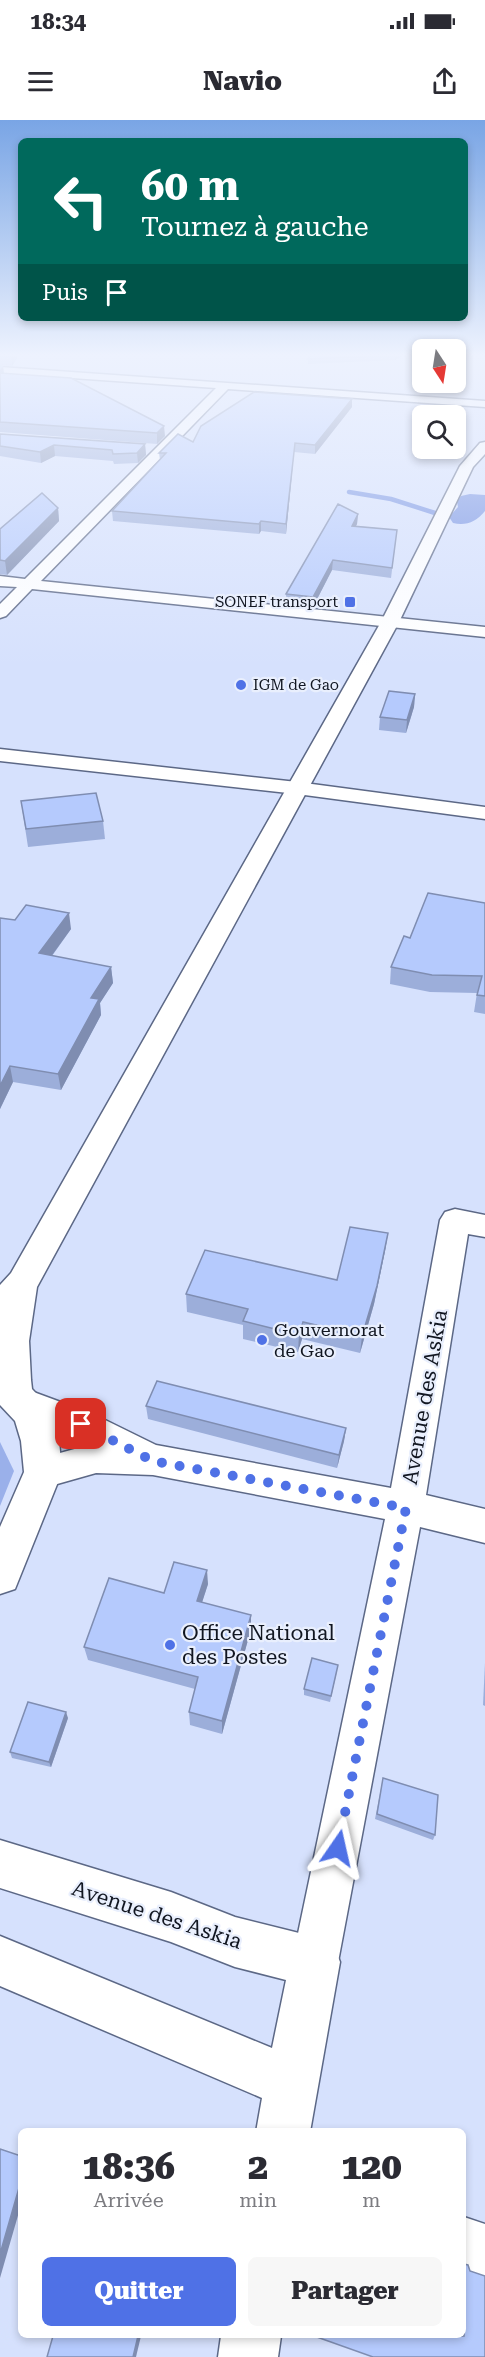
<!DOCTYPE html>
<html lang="fr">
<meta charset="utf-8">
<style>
:root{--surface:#fff;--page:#f7f7f7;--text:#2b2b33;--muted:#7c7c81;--accent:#4f71e6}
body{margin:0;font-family:"Roboto Serif",serif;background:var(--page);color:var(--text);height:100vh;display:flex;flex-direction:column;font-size:22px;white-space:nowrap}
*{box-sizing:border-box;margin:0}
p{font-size:20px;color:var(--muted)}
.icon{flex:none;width:33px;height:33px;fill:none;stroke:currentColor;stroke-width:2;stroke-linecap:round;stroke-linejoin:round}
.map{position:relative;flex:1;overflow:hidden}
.side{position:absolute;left:18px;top:2008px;width:448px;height:210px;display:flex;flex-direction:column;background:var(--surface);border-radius:9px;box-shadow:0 3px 9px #0003}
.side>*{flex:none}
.top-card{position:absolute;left:18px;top:18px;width:450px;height:183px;border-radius:9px;box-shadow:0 3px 9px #0003;background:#00695c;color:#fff;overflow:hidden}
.needle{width:39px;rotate:168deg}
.controls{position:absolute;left:412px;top:219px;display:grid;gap:12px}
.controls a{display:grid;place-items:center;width:54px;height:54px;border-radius:9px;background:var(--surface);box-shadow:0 3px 9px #0003;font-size:30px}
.pin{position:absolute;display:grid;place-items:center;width:51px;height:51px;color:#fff;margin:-26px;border-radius:12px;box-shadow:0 3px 9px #0006}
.me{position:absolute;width:66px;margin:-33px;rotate:11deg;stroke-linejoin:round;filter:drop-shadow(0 0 4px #0008)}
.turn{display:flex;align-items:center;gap:21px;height:126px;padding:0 24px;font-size:27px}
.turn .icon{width:78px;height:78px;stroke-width:2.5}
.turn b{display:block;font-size:42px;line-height:51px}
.then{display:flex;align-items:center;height:57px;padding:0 24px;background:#0003;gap:12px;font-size:22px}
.eta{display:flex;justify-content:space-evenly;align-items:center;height:102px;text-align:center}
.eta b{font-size:36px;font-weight:800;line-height:42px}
.primary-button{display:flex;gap:12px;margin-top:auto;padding:12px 24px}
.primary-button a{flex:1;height:69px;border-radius:9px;background:var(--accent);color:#fff;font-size:24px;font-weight:800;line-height:69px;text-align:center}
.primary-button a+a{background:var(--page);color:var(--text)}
.status{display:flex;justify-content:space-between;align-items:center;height:42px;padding:0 30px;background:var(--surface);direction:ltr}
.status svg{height:16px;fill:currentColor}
header{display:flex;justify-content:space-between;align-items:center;height:78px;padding:0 24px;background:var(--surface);font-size:27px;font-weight:800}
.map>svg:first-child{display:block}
.green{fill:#9ab0ea}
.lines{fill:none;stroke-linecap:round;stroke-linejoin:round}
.stream{stroke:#728fe1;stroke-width:4.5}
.river{fill:#728fe1;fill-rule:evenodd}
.minor-casing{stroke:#5c6886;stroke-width:3}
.tertiary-casing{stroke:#5c6886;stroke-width:3}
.primary-casing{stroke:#5c6886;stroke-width:3}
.minor{fill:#fff;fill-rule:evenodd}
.tertiary{fill:#fff;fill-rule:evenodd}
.primary{fill:#fff;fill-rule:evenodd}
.wall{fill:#9caeda}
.shaded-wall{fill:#7f8db1}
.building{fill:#b5cafd;stroke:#7f8db1;stroke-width:1.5}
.route{stroke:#4f71e6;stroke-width:10;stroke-dasharray:0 18}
.poi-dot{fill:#4f71e6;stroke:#e9effd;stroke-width:2}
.labels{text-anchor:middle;stroke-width:4.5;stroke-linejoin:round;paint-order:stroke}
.far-poi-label{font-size:15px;fill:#111621;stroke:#e9effd;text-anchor:end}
.poi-label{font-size:18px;fill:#111621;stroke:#e9effd;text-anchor:start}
.near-street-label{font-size:21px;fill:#111621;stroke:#e9effd}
.near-poi-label{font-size:21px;fill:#111621;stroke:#e9effd;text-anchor:start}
</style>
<div class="status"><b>18:34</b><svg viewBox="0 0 49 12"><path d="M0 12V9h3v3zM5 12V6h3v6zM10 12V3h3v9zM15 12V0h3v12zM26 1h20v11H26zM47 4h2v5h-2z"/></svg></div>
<header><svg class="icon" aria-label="menu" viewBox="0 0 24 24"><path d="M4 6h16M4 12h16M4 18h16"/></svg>Navio<svg class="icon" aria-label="share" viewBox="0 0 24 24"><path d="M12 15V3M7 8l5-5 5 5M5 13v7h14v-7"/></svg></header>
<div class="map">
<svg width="485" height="2237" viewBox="0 0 485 2237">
<rect width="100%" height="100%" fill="#d6e1fd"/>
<path class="green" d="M0,1322L14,1351L0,1386Z"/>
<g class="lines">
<path class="stream" d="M349,372L391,379L435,393"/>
<path class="river" d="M470,374L485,375V391C476,402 466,406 453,403L449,397L458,387L457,382L461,376Z"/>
<g class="minor-casing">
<g id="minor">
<path d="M0,247L485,281V287L228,269L41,461L485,507V517L32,469L6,496L0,498V484L17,467L0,466V456L25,459L216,268L0,253Z"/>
<path d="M0,629L297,662L485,687V699L297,674L0,641Z"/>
<path d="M455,1089L485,1095V1117L468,1114L426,1375L485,1389V1423L420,1407L338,1842L331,1858L315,1865L299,1858L292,1842L385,1399L153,1355L96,1353L43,1368L31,1363L25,1352L31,1341L89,1325L8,1291L3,1281L8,1271L20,1267L93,1294L156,1325L391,1368L440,1100L445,1092Z"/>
<path d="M464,2097L485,2104V2156L464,2149Z"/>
</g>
</g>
<g class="tertiary-casing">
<g id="tertiary">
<path d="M0,1720L171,1772L235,1797L315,1817L333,1824L340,1842L310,2012H256L262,1978L0,1866V1816L272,1928L286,1860L235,1847L171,1822L0,1768Z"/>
<path d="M221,2216H281L278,2237H218Z"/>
</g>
</g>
<g class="primary-casing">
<path id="primary" d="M485,322V334L473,347L399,502L37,1167L29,1221L31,1260L32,1269L45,1283L51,1294L59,1321L62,1352L15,1469L0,1474V1407L24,1352L21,1321L15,1301L0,1285V1165L11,1153L381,502L460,346L480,323Z"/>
</g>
<use href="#minor" class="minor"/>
<use href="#tertiary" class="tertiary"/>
<use href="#primary" class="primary"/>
</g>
<g class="wall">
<path d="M0,233H17V238L12,246L0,245Z"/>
<path d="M313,233H407L395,240L308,244V239Z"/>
<path d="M0,246H3L4,253L165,316L157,324L0,312Z"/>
<path d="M352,287L315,334L294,332L286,414L261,411L259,414L113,401L112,391L160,340L159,333L193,322Z"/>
<path d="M0,314L145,324L146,335L138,343L114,344L113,341L55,336L41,343L0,336Z"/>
<path d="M58,388L59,401L7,455L0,454V409Z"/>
<path d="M358,394L357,404L356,406L397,410L391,458L332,450L313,487L286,484V474Z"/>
<path d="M415,574L414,587L406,613L379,610L380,597Z"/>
<path d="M21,681L103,701L105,719L28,727Z"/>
<path d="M485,783V894L474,892L477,873L430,872L390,864L391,847L410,818Z"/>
<path d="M0,798L71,809L52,836L111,847L113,863L100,883L101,895L61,970L13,962L0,989Z"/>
<path d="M388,1113L385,1131L374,1184L360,1233L302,1219L298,1232L243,1219V1205L187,1192L186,1174L337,1160Z"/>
<path d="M146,1286L346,1308L344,1321L337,1348L148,1299Z"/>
<path d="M208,1464L202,1482L251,1509L222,1614L190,1605L189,1592L195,1569L88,1540L84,1527L164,1473Z"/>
<path d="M485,1543V1586L483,1585Z"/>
<path d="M337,1551L330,1582L304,1575V1569Z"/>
<path d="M68,1598L51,1647L12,1638L10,1632Z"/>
<path d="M383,1658L435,1715L433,1720L375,1699Z"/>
</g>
<g class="shaded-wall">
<path d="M13,233H17V238L12,246L11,236Z"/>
<path d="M399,233H407L395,240V235Z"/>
<path d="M3,246L4,256L0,261V250Z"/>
<path d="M352,279V287L315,334V325Z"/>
<path d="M164,306L165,316L157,324V313Z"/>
<path d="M295,323L294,332L286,414V404Z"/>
<path d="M145,324L146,335L138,343L137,333Z"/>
<path d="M54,325L55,336L41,343L40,332Z"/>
<path d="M58,388L59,401L7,455L5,441Z"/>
<path d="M358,394L357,404L351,415L352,406Z"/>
<path d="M261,401V411L259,414V404Z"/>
<path d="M333,440L332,450L313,487V477Z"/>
<path d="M415,574L414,587L406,613L407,600Z"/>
<path d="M69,793L71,809L42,849L39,833Z"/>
<path d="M111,847L113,863L100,883L101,895L61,970L58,954L91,878Z"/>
<path d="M10,946L13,962L0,989V966Z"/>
<path d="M388,1113L385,1131L374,1184L360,1233L362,1216Z"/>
<path d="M303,1202L302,1219L298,1232L299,1215Z"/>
<path d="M346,1308L344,1321L337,1348L339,1335Z"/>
<path d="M207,1450L208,1464L198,1495L197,1481Z"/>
<path d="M251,1495V1509L222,1614V1601Z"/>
<path d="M66,1592L68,1598L51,1647L49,1642Z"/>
<path d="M21,2061V2085L0,2158V2134Z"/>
<path d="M138,2216H141L136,2237H133Z"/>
</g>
<g class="building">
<path d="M0,233H13L11,236H0Z"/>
<path d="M313,233H399L395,235L308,239Z"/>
<path d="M0,253L71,258L164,306L157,313L0,302Z"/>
<path d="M254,272L352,279L315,325L295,323L286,404L261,401L259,404L112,391L166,333H159L178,314L193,322L201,306Z"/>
<path d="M0,314L145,324L137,333L113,334L112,330L54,325L40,332L0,326Z"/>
<path d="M42,373L58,388L5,441L0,440V409Z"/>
<path d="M338,384L358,394L352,406L397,410L392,448L333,440L313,477L286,474Z"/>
<path d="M389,571L415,574L407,600L380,597Z"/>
<path d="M96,673L103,701L26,709L21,681Z"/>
<path d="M428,773L485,783V876L477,875L482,856L432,855L391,847L404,816L410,818Z"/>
<path d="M26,785L69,793L39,833L111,847L91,878L99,879L58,954L10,946L0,966V798L15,800Z"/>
<path d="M350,1107L388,1113L377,1166L362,1216L303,1202L299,1215L243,1201L248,1189L186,1174L205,1130L337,1160Z"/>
<path d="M157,1261L346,1308L339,1335L146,1286Z"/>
<path d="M174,1442L207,1450L197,1481L251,1495L222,1601L189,1592L198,1557L84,1527L109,1458L164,1473Z"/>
<path d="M312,1538L338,1545L331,1576L304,1569Z"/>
<path d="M28,1582L66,1592L49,1642L10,1632Z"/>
<path d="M383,1658L438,1675L435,1715L377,1694Z"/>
<path d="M0,2029L21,2036V2061L0,2134Z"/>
<path d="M464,2144L468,2145L470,2151L485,2156V2237H373L314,2216H464Z"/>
<path d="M53,2216H138L133,2237H47Z"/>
</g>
<linearGradient id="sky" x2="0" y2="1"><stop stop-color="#79a5e5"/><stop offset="0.43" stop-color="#edf2fe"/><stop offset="1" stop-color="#edf2fe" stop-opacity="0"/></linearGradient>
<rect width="485" height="546" fill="url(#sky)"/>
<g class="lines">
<path class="route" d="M81,1304L153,1341L406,1388L338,1728"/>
</g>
<g class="poi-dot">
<rect x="344" y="476" width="12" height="12" rx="3"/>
<circle cx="241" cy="565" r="6"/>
<circle cx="262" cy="1220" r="6"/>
<circle cx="170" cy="1525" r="6"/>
</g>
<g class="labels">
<g class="far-poi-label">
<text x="338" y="487">SONEF transport</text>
<text x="253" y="570" text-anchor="start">IGM de Gao</text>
</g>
<g class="poi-label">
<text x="274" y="1216">Gouvernorat<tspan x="274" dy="21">de Gao</tspan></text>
</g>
<g class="near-street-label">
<text transform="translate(425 1277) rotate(-80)" y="7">Avenue des Askia</text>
<text transform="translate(157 1795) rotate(18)" y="7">Avenue des Askia</text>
</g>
<g class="near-poi-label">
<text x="182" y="1520">Office National<tspan x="182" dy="24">des Postes</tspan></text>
</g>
</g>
</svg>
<div class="controls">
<a><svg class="needle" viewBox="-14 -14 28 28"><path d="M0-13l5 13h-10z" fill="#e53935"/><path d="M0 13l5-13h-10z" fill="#7c7c81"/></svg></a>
<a><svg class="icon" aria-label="search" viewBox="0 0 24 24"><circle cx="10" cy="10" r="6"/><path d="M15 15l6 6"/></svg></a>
</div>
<div class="pin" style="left:81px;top:1304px;background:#d93025"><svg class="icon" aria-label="arrive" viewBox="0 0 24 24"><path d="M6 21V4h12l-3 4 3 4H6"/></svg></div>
<svg class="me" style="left:338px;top:1728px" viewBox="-20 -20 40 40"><path d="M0-17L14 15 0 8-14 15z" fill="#4f71e6" stroke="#fff" stroke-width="4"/></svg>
<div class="top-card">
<div class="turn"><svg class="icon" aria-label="left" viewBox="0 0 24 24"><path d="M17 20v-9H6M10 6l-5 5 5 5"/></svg><div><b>60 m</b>Tournez à gauche</div></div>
<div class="then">Puis<svg class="icon" aria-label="arrive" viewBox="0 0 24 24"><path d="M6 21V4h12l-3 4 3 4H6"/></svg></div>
</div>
<section class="side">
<div class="eta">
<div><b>18:36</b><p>Arrivée</p></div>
<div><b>2</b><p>min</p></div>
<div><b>120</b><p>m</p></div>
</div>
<div class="primary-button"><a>Quitter</a><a>Partager</a></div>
</section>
</div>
